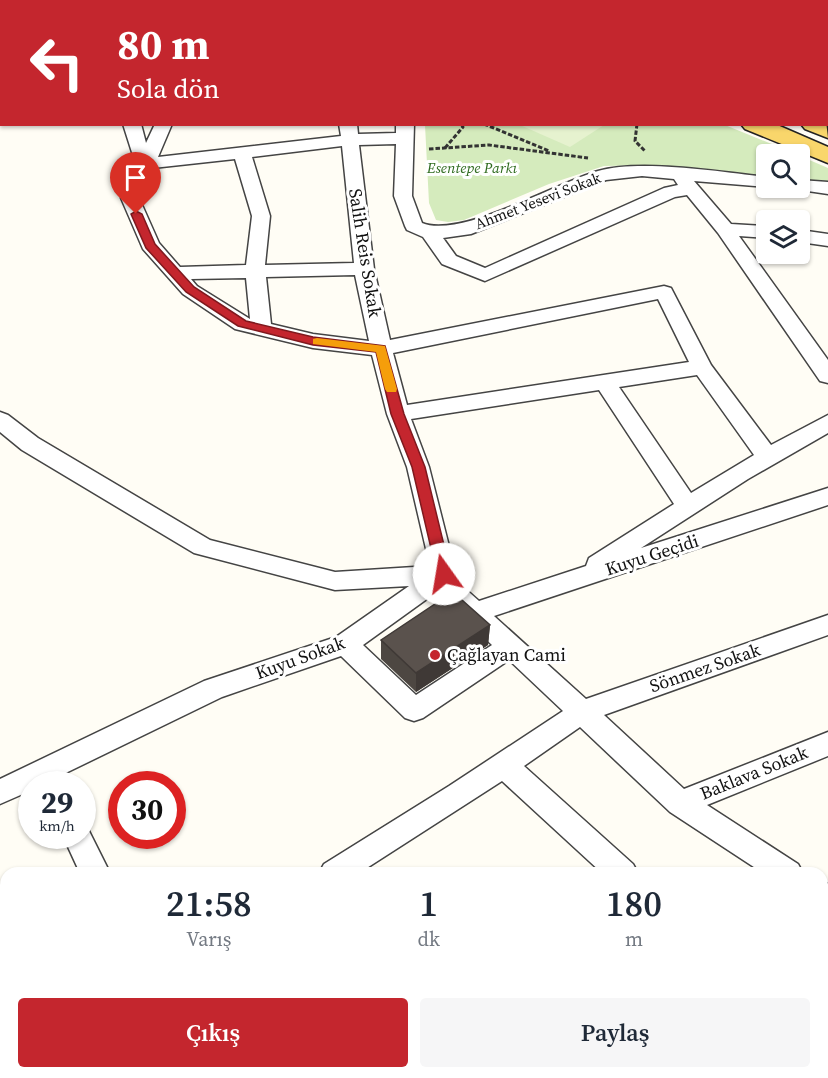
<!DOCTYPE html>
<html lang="tr">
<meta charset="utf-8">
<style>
:root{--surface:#fff;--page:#f6f6f7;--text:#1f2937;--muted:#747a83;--accent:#c4262e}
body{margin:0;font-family:"Source Serif 4",serif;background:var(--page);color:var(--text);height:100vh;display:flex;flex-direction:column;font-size:22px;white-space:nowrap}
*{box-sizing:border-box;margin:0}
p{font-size:20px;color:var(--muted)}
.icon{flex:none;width:33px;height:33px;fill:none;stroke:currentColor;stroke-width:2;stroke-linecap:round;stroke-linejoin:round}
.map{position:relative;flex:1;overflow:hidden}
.sheet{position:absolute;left:0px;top:867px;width:828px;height:212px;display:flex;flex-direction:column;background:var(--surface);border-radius:18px 18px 0 0;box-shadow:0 2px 4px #0004}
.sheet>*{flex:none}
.top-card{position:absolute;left:0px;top:0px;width:828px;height:126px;box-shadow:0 2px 4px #0004;background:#c4262e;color:#fff;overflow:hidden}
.tools{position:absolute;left:756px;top:144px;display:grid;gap:12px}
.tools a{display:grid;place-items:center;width:54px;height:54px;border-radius:6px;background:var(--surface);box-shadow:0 2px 4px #0004;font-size:30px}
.speed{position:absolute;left:18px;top:771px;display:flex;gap:12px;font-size:30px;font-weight:700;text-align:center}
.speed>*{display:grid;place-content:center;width:78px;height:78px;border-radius:50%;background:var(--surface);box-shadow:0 2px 4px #0004;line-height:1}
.speed small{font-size:15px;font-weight:400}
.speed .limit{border:9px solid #d22;background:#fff;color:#111}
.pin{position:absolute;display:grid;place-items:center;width:51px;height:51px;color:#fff;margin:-62px -26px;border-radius:50% 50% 50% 0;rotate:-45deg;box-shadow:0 0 6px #0007}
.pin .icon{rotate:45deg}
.me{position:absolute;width:66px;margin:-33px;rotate:347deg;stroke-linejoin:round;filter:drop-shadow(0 0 4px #0008)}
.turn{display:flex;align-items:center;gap:21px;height:126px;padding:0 18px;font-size:27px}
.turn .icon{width:78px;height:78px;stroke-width:2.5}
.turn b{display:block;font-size:42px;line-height:51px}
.eta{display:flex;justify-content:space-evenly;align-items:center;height:102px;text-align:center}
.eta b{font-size:36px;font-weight:600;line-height:42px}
.primary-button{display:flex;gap:12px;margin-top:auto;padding:12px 18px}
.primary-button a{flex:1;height:69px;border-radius:6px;background:var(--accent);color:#fff;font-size:24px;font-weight:600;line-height:69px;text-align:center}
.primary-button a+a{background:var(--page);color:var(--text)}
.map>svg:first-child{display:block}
.green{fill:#d5ebbd}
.pitch{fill:#e6f2cf}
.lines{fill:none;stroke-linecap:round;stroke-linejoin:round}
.minor-casing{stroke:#444;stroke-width:3}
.primary-casing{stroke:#222;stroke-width:3}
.path{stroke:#333;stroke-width:3;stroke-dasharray:4.5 2;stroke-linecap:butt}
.minor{fill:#fff;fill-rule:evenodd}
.primary{fill:#f9d66b;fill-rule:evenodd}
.wall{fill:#4d4742}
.shaded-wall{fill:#3f3936}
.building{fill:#5a524d;stroke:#3f3936;stroke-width:1.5}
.route{fill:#c4262e;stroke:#7f191e;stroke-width:1.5}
.slow{fill:#f59e0b}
.poi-dot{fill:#c4262e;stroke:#fff;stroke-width:2}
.labels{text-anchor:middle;stroke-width:6;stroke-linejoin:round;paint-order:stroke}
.far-park-label{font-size:15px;font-style:italic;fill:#2f6b1f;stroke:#fff}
.far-street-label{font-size:15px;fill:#111;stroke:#fff}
.street-label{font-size:18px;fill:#111;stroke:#fff}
.poi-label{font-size:18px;fill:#111;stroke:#fff;text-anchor:start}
</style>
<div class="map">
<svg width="828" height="1078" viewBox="0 0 828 1078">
<rect width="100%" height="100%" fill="#fffdf5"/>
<g class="green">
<path d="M425,125H725L796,154H766V176L658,165L604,166L549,184L464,220L448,222L436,220L429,203Z"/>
<path d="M800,156L828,168V182L800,179Z"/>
</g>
<path class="pitch" d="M520,125H604L570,147Z"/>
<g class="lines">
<g class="minor-casing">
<g id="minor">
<path d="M53,0H69V2H54Z"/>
<rect x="150" y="0" width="16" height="2"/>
<rect x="335" y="0" width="16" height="2"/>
<rect x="393" y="0" width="16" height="2"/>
<path d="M592,0H610L611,2H593Z"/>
<path d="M0,23L2,24V36L0,35Z"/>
<rect x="826" y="69" width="2" height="10"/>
<path d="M123,124H141L146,143L155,124H172L158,157L341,136L339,124H357L358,134L396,133V124H414L412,196L422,223C460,239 556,183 598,171C640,159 722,172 766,177V187L694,181L731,224L766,226V238L739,236L828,360V383L820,381L718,233L687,195L675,197L485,281L442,264L423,237L407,230L405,226L394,196L396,144L359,145L374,269L390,340L664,286L671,288L711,365L771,445L828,415V433L748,479L641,548L828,488V505L494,616L586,699L828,615V635L604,715L684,789L828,732V756L707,805L798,864L803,873H763L670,812L580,727L524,766L633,864L638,873H602L502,781L359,873H319L324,864L449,786L563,711L509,660L423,718L414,721L405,718L341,656L222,697L43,784H32V790L0,804V779L204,681L336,637L409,586L335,590L194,553L22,450L0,432V412L8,415L38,438L210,540L335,572L430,566L407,467L387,414L372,355L313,348L235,329L183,294L143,249L121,198L136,165ZM342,146L354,263L265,265L270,216L252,157ZM235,159L252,216L246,265L180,267L159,243L139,198L153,168ZM642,176L674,179L678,185L664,188L485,268L456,256L443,238L471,234L606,180ZM355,275L369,341L313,334L271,324L266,277ZM246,278L250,319L197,286L191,279ZM658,299L689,362L407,405L393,353ZM697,375L754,455L691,493L619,387ZM599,390L674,504L589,558L586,566L479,601L461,585L456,574L429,467L411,419ZM438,591L442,598L492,645L416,695L363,645Z"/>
<path d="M800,180L828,182V194L794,189L800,188Z"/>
<path d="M800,230L828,234V246L800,242Z"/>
<path d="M82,825L87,827L110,873H80L63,836H82Z"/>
<path d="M822,881L828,884V913L822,910Z"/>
<path d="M828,930V961L822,963V932Z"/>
<path d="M6,997V1028L0,1031V999Z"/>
<path d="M822,1028L828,1030V1064L822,1062Z"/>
<path d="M176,1072H209L211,1078H178Z"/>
<path d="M261,1072H299L297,1078H259Z"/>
<path d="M406,1072H443L441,1078H404Z"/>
<path d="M532,1072H568L570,1078H534Z"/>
<path d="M668,1072H704L702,1078H666Z"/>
</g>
</g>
<g class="primary-casing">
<g id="primary">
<path d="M470,0H493L494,2H471Z"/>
<path d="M508,0H531L532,2H509Z"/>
<path d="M826,121L828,138L805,129L801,124H826Z"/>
<path d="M741,124H775L828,147V163L745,129Z"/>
</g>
</g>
<g class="path">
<path d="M484,124L549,151"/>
<path d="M637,124L635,141L645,151"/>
<path d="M445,148L463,127L461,124"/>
<path d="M429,149L489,145L588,158"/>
</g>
<use href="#minor" class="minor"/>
<use href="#primary" class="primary"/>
</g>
<path class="wall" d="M490,625L488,645L416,692L381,659V640Z"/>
<path class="shaded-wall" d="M490,625L488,645L416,692V673Z"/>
<path class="building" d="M453,592L490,625L416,673L381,640Z"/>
<path class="route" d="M136,211L142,214L155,244L194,287L246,321L313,337L385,346L404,414L425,467L451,574L449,578H439L437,574L412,467L391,414L376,352L313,345L238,326L186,292L146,248L131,214Z"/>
<path class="slow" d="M317,338L385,346L397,389L396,392H387L385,389L376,352L313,344V339Z"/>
<circle class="poi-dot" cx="435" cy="655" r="6"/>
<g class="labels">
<g class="far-park-label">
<text x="472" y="173">Esentepe Parkı</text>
</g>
<g class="far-street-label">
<text transform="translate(538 201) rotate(-21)" y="5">Ahmet Yesevi Sokak</text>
</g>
<g class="street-label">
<text transform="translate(365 253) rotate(81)" y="6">Salih Reis Sokak</text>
<text transform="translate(652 555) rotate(-18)" y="6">Kuyu Geçidi</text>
<text transform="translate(300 658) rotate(-20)" y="6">Kuyu Sokak</text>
<text transform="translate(705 668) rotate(-19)" y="6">Sönmez Sokak</text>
<text transform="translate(754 773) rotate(-22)" y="6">Baklava Sokak</text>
</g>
<g class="poi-label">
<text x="447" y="661">Çağlayan Cami</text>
</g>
</g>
</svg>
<div class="tools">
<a><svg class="icon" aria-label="search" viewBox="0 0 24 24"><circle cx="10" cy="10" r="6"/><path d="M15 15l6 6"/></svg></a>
<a><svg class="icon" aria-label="layers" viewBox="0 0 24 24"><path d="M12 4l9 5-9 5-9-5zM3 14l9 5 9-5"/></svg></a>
</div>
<div class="speed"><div>29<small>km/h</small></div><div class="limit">30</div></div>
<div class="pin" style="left:136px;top:214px;background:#d93025"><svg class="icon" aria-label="arrive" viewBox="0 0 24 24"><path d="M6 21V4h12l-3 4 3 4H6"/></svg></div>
<svg class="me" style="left:444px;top:574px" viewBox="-20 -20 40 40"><circle r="19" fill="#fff"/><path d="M0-13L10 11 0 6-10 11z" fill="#c4262e"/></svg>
<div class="top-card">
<div class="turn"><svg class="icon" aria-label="left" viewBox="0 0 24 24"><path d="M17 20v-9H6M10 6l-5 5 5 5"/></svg><div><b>80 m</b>Sola dön</div></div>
</div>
<section class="sheet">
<div class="eta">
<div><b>21:58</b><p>Varış</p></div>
<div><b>1</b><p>dk</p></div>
<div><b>180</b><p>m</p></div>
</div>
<div class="primary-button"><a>Çıkış</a><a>Paylaş</a></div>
</section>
</div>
